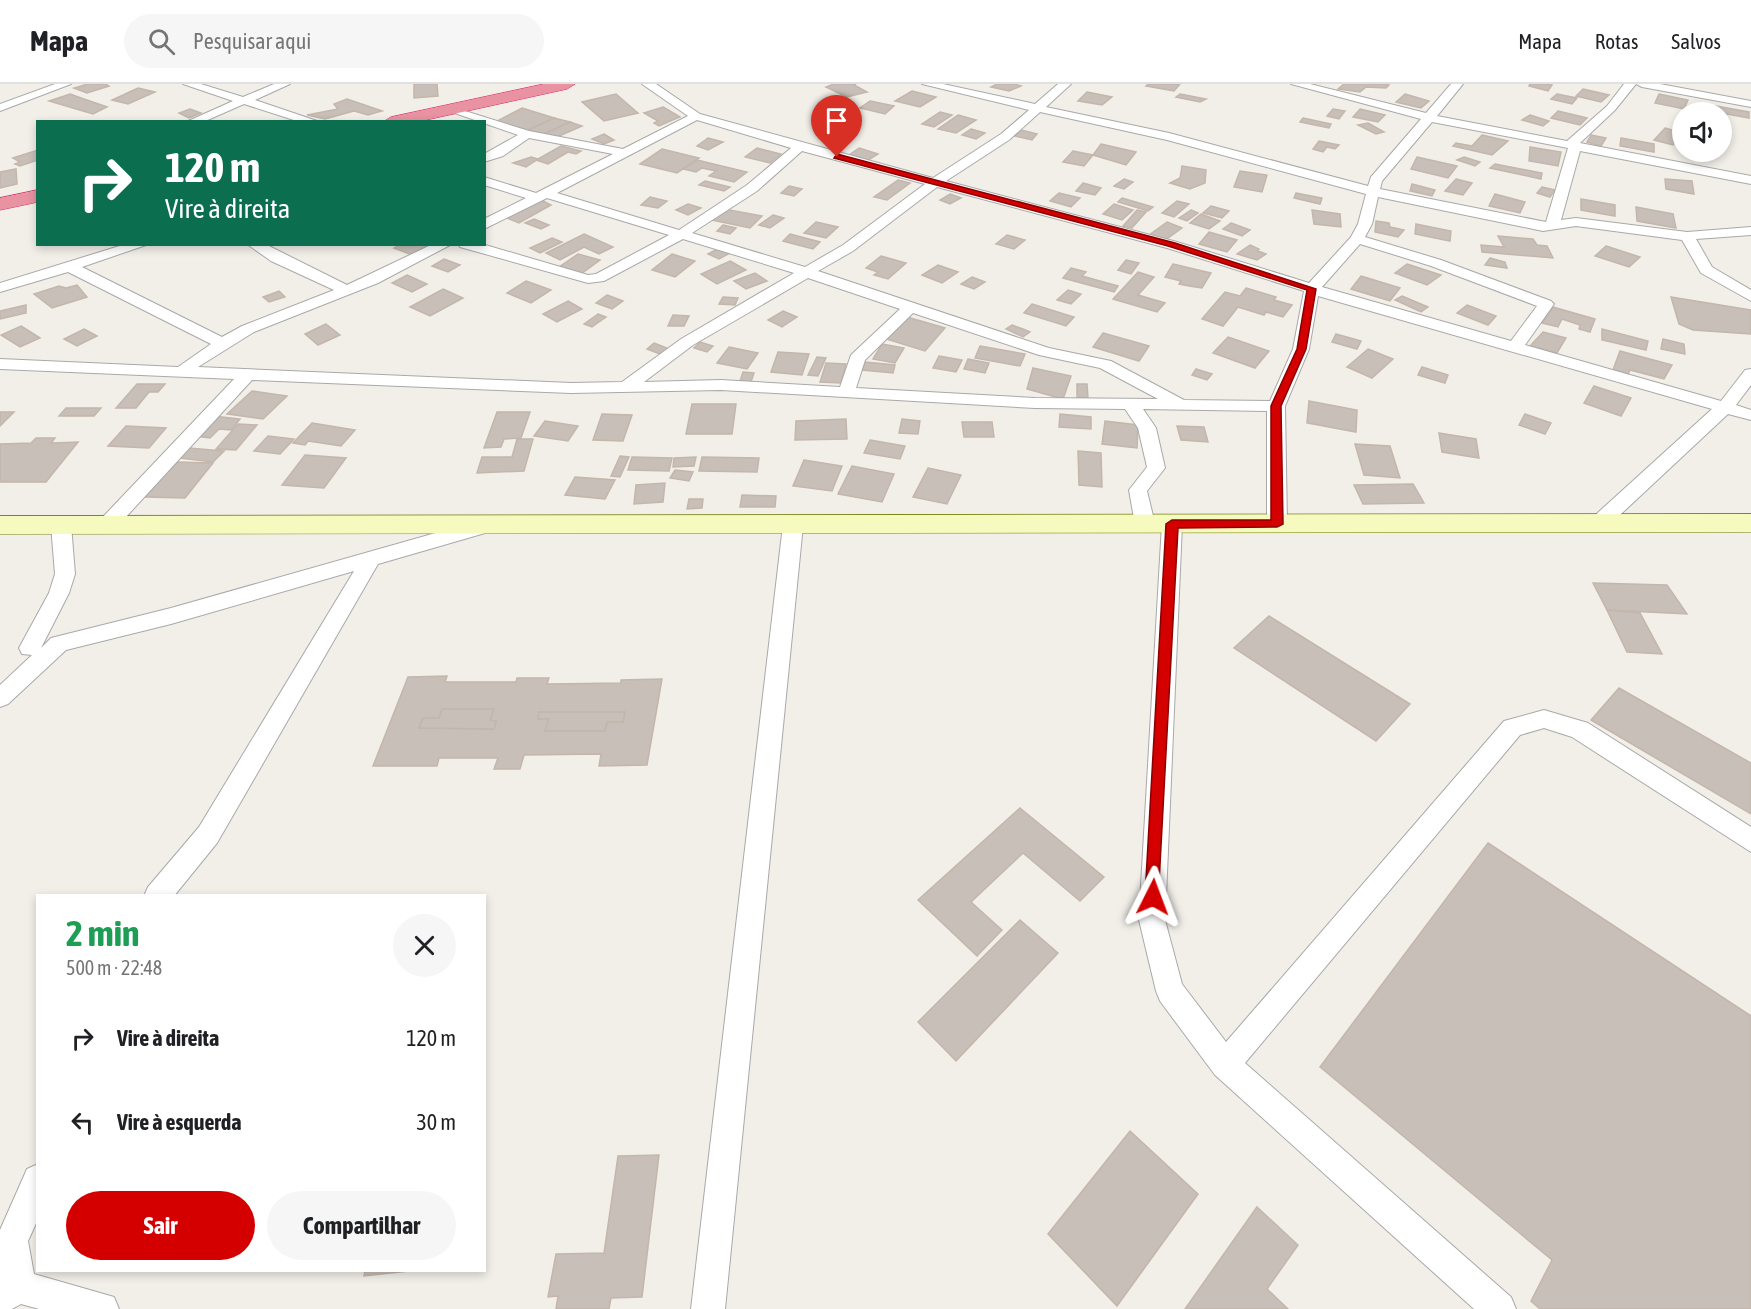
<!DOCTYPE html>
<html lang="pt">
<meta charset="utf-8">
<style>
:root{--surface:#fff;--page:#f6f6f6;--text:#202124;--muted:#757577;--line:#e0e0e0;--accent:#d40000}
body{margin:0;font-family:"Asap Condensed",sans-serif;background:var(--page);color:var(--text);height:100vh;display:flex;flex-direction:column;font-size:22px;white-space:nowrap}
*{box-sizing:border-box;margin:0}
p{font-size:20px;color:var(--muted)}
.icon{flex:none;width:33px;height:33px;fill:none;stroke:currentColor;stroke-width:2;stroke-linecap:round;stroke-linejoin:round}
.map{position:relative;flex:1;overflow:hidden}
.side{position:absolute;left:36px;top:810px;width:450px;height:378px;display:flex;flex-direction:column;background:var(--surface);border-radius:0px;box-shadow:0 3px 9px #0003}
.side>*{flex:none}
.guide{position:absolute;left:36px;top:36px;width:450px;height:126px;border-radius:0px;box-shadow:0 3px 9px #0003;background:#0b6e4f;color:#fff;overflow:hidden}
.fabs{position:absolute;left:1672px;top:18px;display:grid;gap:12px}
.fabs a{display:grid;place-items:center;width:60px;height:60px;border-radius:50%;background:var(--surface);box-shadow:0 3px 9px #0003;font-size:30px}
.pin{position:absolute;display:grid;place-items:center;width:51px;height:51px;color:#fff;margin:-62px -26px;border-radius:50% 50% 50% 0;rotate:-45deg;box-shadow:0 0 6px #0007}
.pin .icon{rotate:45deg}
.me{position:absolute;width:66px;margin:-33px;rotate:3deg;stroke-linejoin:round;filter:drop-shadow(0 0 4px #0008)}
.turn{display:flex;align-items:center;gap:21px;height:126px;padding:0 30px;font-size:27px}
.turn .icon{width:78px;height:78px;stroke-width:2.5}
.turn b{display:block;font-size:42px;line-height:51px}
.round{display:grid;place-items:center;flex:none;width:63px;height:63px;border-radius:32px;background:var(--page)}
.headline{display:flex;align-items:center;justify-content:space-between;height:102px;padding:0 30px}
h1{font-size:36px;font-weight:700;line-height:45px;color:#1e9e55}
.cta{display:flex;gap:12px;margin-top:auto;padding:12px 30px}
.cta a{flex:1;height:69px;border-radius:36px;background:var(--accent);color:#fff;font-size:24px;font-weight:700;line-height:69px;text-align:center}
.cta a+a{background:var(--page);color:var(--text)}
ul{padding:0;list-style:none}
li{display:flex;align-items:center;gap:18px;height:84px;padding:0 30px}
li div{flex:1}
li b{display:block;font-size:22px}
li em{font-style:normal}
header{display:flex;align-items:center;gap:36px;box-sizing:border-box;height:84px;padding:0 30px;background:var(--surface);border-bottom:2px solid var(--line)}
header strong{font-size:28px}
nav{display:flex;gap:33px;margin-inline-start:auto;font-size:21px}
.search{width:420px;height:54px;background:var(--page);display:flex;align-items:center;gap:15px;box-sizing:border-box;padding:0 21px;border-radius:33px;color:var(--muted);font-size:22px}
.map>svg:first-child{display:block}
.building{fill:#c7bfb8;stroke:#c4b6ab;stroke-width:1.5;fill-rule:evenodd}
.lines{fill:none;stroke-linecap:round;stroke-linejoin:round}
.street-casing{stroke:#a9a9a9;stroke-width:2}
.secondary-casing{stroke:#707d05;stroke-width:1}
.highway-casing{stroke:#dc2a67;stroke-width:1}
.street{fill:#fff;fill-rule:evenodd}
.secondary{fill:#f7fabf;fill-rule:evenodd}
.highway{fill:#e892a2;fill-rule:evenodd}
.route{fill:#d40000;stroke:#8a0000;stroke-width:1.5}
</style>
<header>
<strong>Mapa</strong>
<div class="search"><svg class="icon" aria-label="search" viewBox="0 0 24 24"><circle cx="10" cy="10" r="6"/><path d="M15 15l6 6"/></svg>Pesquisar aqui</div>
<nav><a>Mapa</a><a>Rotas</a><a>Salvos</a></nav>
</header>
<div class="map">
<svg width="1751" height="1225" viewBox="0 0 1751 1225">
<rect width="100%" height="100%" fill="#f2efe9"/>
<g class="building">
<path d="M105,0L109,2L87,9L74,4L88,0Z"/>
<path d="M414,0H437L438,12L414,14Z"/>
<path d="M834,0H856L854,1L867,8L847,13L826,3Z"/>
<path d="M997,0H1014L1021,2L1009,7L991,3Z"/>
<path d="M1148,0H1180L1174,7L1146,2Z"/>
<path d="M1344,0H1384L1389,1L1386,4L1366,3L1360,8L1338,5Z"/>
<path d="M1530,0H1547L1552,1L1548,7L1529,2Z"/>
<path d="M138,4L155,8L128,20L112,16Z"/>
<path d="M1583,5L1609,11L1601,18L1576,12Z"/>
<path d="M912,7L936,13L920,23L895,17Z"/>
<path d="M1087,8L1112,13L1102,21L1078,17Z"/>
<path d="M70,10L81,14L107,23L93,30L49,17Z"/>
<path d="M616,10L638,29L604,37L582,18Z"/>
<path d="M1180,10L1206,15L1200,18L1176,13Z"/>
<path d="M1405,10L1429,17L1421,24L1396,18Z"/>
<path d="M1557,10L1577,14L1572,20L1551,15Z"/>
<path d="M1659,10L1688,16L1684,25L1655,19Z"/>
<path d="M347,15L382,27L368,31L354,27L325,35L307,31L338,25L334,20Z"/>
<path d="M870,17L894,22L885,30L860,24Z"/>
<path d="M1716,22L1749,28V34L1715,28Z"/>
<path d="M663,23L680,33L659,42L654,39L658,37L644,29Z"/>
<path d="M522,24L554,34L526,47L497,37Z"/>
<path d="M190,25L201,29L189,34L179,29Z"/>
<path d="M1333,25L1345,27L1339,35L1327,32Z"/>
<path d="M1360,25L1385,31L1378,38L1353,33Z"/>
<path d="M1558,27L1587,34L1580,41L1551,34Z"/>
<path d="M940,28L952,31L934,43L922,40Z"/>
<path d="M958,31L976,36L956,49L938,45Z"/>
<path d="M1530,31L1549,37L1543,42L1522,36Z"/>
<path d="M554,34L570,38L542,51L526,47Z"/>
<path d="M1303,34L1331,40L1329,44L1300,38Z"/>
<path d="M570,38L582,42L557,53L542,51Z"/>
<path d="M1368,39L1384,48L1376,50L1358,41Z"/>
<path d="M1665,44L1683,49V51L1673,61L1654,56Z"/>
<path d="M971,45L985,49L976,55L962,51Z"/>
<path d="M1021,46L1037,50L1032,56L1015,52Z"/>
<path d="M604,50L614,56L604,60L592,55Z"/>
<path d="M1482,51L1508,57L1492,71L1453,62L1456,59L1472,62Z"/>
<path d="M1591,51L1606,54L1601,62L1587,58Z"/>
<path d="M708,54L723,58L708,66L697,62Z"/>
<path d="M1621,54L1654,60V68L1620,62Z"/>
<path d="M1319,57L1339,61L1335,65L1327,63L1323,68L1313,65Z"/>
<path d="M1101,60L1136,68L1126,81L1093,71Z"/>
<path d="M561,62L581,67L576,70L568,68L548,80L536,76Z"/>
<path d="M1530,63L1561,68L1558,82L1529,77Z"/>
<path d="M757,64L781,70L770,79L745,73Z"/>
<path d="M859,64L878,70L867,77L849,71Z"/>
<path d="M662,65L699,74L677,89L640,80Z"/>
<path d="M38,66V76L20,82L15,80L20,78L13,74Z"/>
<path d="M1073,67L1093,71L1084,82L1063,78Z"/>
<path d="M531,73L538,75L526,83L513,79Z"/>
<path d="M1417,73L1457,82L1448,94L1411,85Z"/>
<path d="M1464,73L1480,78L1475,82L1457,76Z"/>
<path d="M697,76L747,88L734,98L709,92L716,87L702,84L696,88L683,85Z"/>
<path d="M1495,80L1542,89L1541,95L1490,84Z"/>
<path d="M1182,82L1206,86L1205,99L1190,105L1170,99L1180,94Z"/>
<path d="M16,85L17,100L0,104V88Z"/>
<path d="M1240,87L1267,91L1262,108L1234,103Z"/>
<path d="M1124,95L1133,98L1124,105L1114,102Z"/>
<path d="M1456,95L1472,99L1463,111L1445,107Z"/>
<path d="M1665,95L1692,97L1694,110L1666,105Z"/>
<path d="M898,96L910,99L887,116L874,113Z"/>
<path d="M705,97L730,103L724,107L699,101Z"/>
<path d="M1083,99L1101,104L1095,111L1076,107Z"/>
<path d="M1412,100L1435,106L1432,112L1410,107Z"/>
<path d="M789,102L802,105L794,112L781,109Z"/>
<path d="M1542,103L1555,106L1550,113L1537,109Z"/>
<path d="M1059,109L1080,114L1071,123L1050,117Z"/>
<path d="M1296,109L1322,114L1320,120L1294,114Z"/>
<path d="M950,110L961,114L950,120L940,116Z"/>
<path d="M1495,110L1525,118L1520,129L1489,122Z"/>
<path d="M650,113L667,117L658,124L641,121Z"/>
<path d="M1122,114L1153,123L1148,127L1118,118Z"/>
<path d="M1581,115L1615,121V132L1581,126Z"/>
<path d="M541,116L551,121L519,139L507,134Z"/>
<path d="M1177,117L1189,120L1174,133L1162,129Z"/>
<path d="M688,120L701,124L688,131L676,126Z"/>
<path d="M1114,120L1133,126L1122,136L1103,130Z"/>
<path d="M1211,122L1229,127L1222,134L1203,129Z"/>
<path d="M1636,123L1673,130L1676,144L1637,137Z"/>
<path d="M724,125L762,132L750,144L712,136Z"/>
<path d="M1137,126L1146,128L1132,144L1123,142Z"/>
<path d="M1191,126L1198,129L1187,137L1179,134Z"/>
<path d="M1312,126L1340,130L1341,143L1314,140Z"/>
<path d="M1201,130L1220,137L1209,145L1190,139Z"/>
<path d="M773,131L784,134L770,144L759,141Z"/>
<path d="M534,135L549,141L541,145L525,139Z"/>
<path d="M1376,137L1389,139L1390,143L1404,146L1398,153L1375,148Z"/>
<path d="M816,138L838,143L826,154L804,149Z"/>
<path d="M1167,138L1182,144L1164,157L1149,151Z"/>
<path d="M1231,139L1250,146L1242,152L1223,145Z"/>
<path d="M1416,140L1451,147L1450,157L1415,150Z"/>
<path d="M723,141L736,144L730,150L717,147Z"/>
<path d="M1209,148L1237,156L1227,168L1199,160Z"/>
<path d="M584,150L613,163L599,170L584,163L560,176L546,169Z"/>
<path d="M790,150L820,158L813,165L783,157Z"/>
<path d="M1007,151L1025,156L1014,165L996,160Z"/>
<path d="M1498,152L1533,155L1537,161L1547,162L1553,174L1482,168L1481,161L1504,163Z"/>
<path d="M552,154L562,158L540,169L530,164Z"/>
<path d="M401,160H433L412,171L394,164Z"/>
<path d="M1250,161L1259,165L1258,167L1266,170L1257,176L1237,170Z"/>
<path d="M1606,162L1640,173L1629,183L1595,172Z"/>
<path d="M719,164L730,169L719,175L708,170Z"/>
<path d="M578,170L600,176L581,190L559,183Z"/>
<path d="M672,170L695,177L675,193L652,186Z"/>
<path d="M881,172L906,179L888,195L874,191L878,188L866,184Z"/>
<path d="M1490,174L1505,178L1507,184L1485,181Z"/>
<path d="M444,175L460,181L448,188L432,182Z"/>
<path d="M1126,176L1139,179L1131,190L1118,186Z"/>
<path d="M730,177L746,186L717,200L701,190Z"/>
<path d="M1173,180L1211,189L1202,204L1189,202L1179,200L1181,197L1165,193Z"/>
<path d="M1407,180L1441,191L1427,201L1395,189Z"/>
<path d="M938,181L958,188L942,199L922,191Z"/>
<path d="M1071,184L1086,188L1082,192L1118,202L1114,208L1063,194Z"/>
<path d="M1138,188L1154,193L1138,211L1165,219L1157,228L1113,215Z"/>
<path d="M755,189L767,197L746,205L734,197Z"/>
<path d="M407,191L427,200L412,208L392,199Z"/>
<path d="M1361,192L1400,204L1390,217L1351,205Z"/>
<path d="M972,193L985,198L974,205L961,200Z"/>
<path d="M526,197L551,206L531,219L507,209Z"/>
<path d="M77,201L87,213L52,224L34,210L59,202L66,204Z"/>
<path d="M1246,204L1276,213L1274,216L1292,221L1283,233L1266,228L1264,231L1238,223L1223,242L1202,235L1225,208L1240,212Z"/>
<path d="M443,205L463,214L430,232L410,223Z"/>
<path d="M1068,206L1081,210L1071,220L1057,216Z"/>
<path d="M279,207L285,213L269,218L263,213Z"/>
<path d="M607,211L623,217L612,225L596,219Z"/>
<path d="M1402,212L1428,223L1421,228L1395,216Z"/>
<path d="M723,213L738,214L735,221L719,220Z"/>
<path d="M1671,213L1751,226V250L1693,246L1679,240Z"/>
<path d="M568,217L582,225L557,238L543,230Z"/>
<path d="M1032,220L1074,233L1066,242L1024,229Z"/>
<path d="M26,221V229L0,235V227Z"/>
<path d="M1467,221L1496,232L1488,241L1457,229Z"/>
<path d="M1553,223L1595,235L1590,248L1579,245L1580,241L1562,235L1558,243L1542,239Z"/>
<path d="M783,227L797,233L782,243L768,236Z"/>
<path d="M598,230L606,233L592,243L584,240Z"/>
<path d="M673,231L689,232L684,242H668Z"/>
<path d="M907,233L945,244L925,267L886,255Z"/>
<path d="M326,240L340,251L318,261L305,250Z"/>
<path d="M1012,241L1023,245L1030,248L1023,253L1006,245Z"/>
<path d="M21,242L40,254L20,263L1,251Z"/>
<path d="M84,245L97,252L77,262L64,255Z"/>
<path d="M1602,245L1648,257L1646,266L1602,256Z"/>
<path d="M1543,248L1566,254L1557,269L1530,262Z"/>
<path d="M1103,249L1149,262L1139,277L1093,263Z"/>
<path d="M1336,250L1361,257L1357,265L1332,258Z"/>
<path d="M1228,253L1269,267L1255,284L1213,269Z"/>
<path d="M1663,255L1684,260L1685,270L1661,265Z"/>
<path d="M700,258L713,262L707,268L694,264Z"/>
<path d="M654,259L669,265L662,271L647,265Z"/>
<path d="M882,260L904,264L895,279L873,275Z"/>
<path d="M980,262L1025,270L1020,282L975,274Z"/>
<path d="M729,263L758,269L747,285L717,279Z"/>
<path d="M1368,265L1393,275L1372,294L1347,283Z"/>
<path d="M1620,267L1672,281L1664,295L1630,286L1628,290L1613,286Z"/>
<path d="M778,268L809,270L802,291L771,288Z"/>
<path d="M939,272L962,276L956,288L933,284Z"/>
<path d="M817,273L826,274L818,292L808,291Z"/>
<path d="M968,275L989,279L985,289L964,285Z"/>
<path d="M865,278L895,281L893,289L862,286Z"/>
<path d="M826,279L846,280L841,299L820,298Z"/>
<path d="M1422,283L1448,291L1445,299L1418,291Z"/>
<path d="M1033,284L1071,292L1063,315L1027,305Z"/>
<path d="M1196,285L1212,290L1207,296L1192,291Z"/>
<path d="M743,288L754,289L751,298L740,297Z"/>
<path d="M137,300H165L158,308H149L136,324H116Z"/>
<path d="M1077,300H1087L1088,314L1077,313Z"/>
<path d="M1594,302L1631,314L1621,332L1584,319Z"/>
<path d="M252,307L287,312L263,335L227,330Z"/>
<path d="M1309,317L1357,326L1356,348L1307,339Z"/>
<path d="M692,320H736L732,350H686Z"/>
<path d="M66,324H101L94,332H59Z"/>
<path d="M0,328H14L0,342Z"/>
<path d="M497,328H530L521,354L504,355L501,363L484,364Z"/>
<path d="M602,330L632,331L623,357L593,356Z"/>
<path d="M1060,330L1091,333V345L1059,343Z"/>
<path d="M1525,330L1551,339L1545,350L1519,341Z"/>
<path d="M213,332L240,335L231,346L219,345L210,354L194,352Z"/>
<path d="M846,335L847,355L795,356L796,337Z"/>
<path d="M902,335L920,337L918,350L899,349Z"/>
<path d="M545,337L578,342L568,357L534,352Z"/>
<path d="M1105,337L1138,341L1137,364L1102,360Z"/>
<path d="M962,338H992L994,353H964Z"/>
<path d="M312,339L355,346L341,362L308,357L305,361L293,359Z"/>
<path d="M238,340L257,341L236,366L216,365Z"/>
<path d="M126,342L166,344L149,364L108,362Z"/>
<path d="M1177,342L1204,343L1208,358L1181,356Z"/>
<path d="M1439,349L1476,355L1479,374L1442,368Z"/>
<path d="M268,352L294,355L280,370L254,367Z"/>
<path d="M36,354H55L51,359L78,358L46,398H0V360L31,359Z"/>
<path d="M517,355H533L524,387L477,389L482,373H512Z"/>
<path d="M870,356L905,362L900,375L864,369Z"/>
<path d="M1355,360L1390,362L1400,394L1364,391Z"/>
<path d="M189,364L224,367L213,378L179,374Z"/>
<path d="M1078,367L1101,369L1102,403L1079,401Z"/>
<path d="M305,371L346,374L324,404L282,401Z"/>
<path d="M620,372L629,373L620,393L611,392Z"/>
<path d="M632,373L672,374L669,387L628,386Z"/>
<path d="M696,373L694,382L673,383L674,374Z"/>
<path d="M702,373L759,374L757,388L699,387Z"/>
<path d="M804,376L842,382L832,407L793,402Z"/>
<path d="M174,378L213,379L185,414L145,413Z"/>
<path d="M852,382L894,390L882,418L838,410Z"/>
<path d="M928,384L961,391L947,420L913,413Z"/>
<path d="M675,386L693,388L689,397L670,394Z"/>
<path d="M575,393L615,396L605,415L565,411Z"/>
<path d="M665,399L663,418L634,420L636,401Z"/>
<path d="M1413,400L1424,419L1363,420L1354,401Z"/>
<path d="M742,411L776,412L775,423H740Z"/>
<path d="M689,415H703L702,424L687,425Z"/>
<path d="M1593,499L1667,501L1687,530L1607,526Z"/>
<path d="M1607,526L1640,529L1662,570L1627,568Z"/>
<path d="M1269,532L1410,620L1376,657L1234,564Z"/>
<path d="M447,592L445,598H516L517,594H549L547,600L621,599V596L662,595L647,681L599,682L601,670L524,671L520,685H494L498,674H439L437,682H373L408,593ZM442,625H494L490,636L496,637L494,645L419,644L423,634H439ZM539,628H625L623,638H607L605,647H545L549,635H538Z"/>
<path d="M1619,604L1751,679V730L1591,636Z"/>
<path d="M442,625H494L490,636L496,637L494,645L419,644L423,634H439Z"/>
<path d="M539,628H625L623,638H607L605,647H545L549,635H538Z"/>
<path d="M1020,724L1104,793L1080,817L1023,769L971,818L1002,846L977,872L918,816Z"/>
<path d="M1488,759L1751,932V1225H1540L1531,1217L1552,1176L1320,983Z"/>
<path d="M1020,836L1058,869L956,977L918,938Z"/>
<path d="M1130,1047L1198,1110L1117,1222L1048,1150Z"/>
<path d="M659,1071L642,1213L611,1214L609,1225H556L558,1212L548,1213L556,1170L604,1169L618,1072Z"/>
<path d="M1257,1123L1298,1161L1267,1205L1288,1225H1185Z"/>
<path d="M365,1186H418L364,1192Z"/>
</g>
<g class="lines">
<g class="street-casing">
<g id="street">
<path d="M55,0H71L0,27V20Z"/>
<path d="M183,0H201L243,13L274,0H290L255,16L320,38H300L244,20L203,38H186L233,17Z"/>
<path d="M642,0H656L700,30L933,94L1001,50L1029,26L922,0H943L1035,20L1058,0H1071L1046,23L1169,49L1368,102L1371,93L1421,35L1291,0H1310L1426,29L1451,0H1463L1437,32L1567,57L1607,22L1624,0H1636L1615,26L1580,59L1751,92V100L1580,67L1561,136L1576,134L1687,148L1751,143V151L1696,155L1712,183L1751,206V217L1701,189L1682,156L1576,142L1543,147L1378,113L1372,140L1365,153L1441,176L1551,217L1554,220L1525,261L1721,317L1745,286L1751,285V301L1736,321L1751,326V336L1728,330L1606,444H1592L1589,439L1592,434L1712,325L1318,212L1309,265L1285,322L1287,440L1284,445H1270L1267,440V327L1143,325L1156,344L1165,384L1147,407L1155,440L1152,445H1138L1135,440L1129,406L1147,383L1138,344L1125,325L1035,324L721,306L571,309L252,296L114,446H100L97,441L100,436L234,295L0,285V275L178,283L211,260L68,188L0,208V199L126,160H149L82,183L222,253L242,242L334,206L271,177L247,160H265L347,201L433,160H452L378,199L254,248L198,283L571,299L622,298L681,255L794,189L683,155L604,197L588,199L460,163L458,160H482L588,191L596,190L669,151L547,114L484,145V135L526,114L484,101V93L536,109L613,70L529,54L503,72L484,78V70L518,51L443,25L449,22L529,47L623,65L688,32ZM1040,28L1167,56L1366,110L1358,140L1351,153L1309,199L1177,158L946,97L1009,56ZM697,36L791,64L747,101L679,146L557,109ZM1432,38L1568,64L1546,138L1380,105L1382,97ZM802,67L925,100L843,161L805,183L692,149L757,107ZM937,103L1167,164L1304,207L1293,265L1270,317L1184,316L1111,277L1049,264L818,187L853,167ZM1360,160L1431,182L1537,222L1511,257L1322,203ZM808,194L900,225L851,271L840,303L721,296L644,298L693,261ZM913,229L1039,271L1100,284L1158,315L1035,314L856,304L865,276Z"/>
<path d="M1636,0H1660L1751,17V23L1642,3Z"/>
<path d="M1172,433L1179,435L1182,440L1165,836L1182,900L1226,958L1504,637L1544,626L1588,639L1751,743V768L1572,653L1544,644L1520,651L1245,979L1511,1213L1516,1225H1474L1215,991L1160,917L1156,907L1139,836L1162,440L1165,435Z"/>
<path d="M61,434L68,436L71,441L75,490L69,509L41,564L51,554L171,524L485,435L492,437L495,442L492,447L378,480L217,759L174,812H144L148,803L199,743L354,487L171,540L66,566L8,620L0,623V601L32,571L22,570L19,564L49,509L55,490L51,441L54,436Z"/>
<path d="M793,434L800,436L803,441L725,1225H691L783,441L786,436Z"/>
<path d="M38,1080V1135L28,1157L34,1190L114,1213L119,1225H39L21,1220L12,1225H0V1146L27,1085Z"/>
</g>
</g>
<g class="secondary-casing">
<path id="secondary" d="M1751,430V448L0,450V432Z"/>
</g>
<g class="highway-casing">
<g id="highway">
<path d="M544,0H575L567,5L417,38H383L391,33Z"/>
<path d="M38,106V118L0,126V114Z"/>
</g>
</g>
<use href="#street" class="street"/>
<use href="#secondary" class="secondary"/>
<use href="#highway" class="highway"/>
</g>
<path class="route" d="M837,70L1175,159L1316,205L1306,265L1281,322L1283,440L1277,443L1178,444L1158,818L1153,820L1147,818L1145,813L1166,440L1172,436H1271V322L1297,265L1307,206L1168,162L834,74Z"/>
</svg>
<div class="fabs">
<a><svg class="icon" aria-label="sound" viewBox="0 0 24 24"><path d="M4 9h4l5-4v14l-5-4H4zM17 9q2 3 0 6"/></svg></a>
</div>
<div class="pin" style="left:837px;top:73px;background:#d93025"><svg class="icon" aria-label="arrive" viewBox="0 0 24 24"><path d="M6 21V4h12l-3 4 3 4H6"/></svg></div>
<svg class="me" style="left:1153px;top:813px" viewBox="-20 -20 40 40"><path d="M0-17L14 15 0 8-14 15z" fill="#d40000" stroke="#fff" stroke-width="4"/></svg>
<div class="guide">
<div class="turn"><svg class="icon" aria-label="right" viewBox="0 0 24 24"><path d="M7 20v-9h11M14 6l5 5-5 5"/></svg><div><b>120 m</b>Vire à direita</div></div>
</div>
<section class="side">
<div class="headline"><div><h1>2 min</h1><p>500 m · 22:48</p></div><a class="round"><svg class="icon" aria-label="close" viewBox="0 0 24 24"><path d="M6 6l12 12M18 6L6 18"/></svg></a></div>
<ul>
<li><svg class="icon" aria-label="right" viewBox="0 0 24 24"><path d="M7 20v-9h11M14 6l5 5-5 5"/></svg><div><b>Vire à direita</b></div><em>120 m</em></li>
<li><svg class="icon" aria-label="left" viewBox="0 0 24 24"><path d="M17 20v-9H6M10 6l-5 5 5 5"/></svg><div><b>Vire à esquerda</b></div><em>30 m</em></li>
</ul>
<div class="cta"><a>Sair</a><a>Compartilhar</a></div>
</section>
</div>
